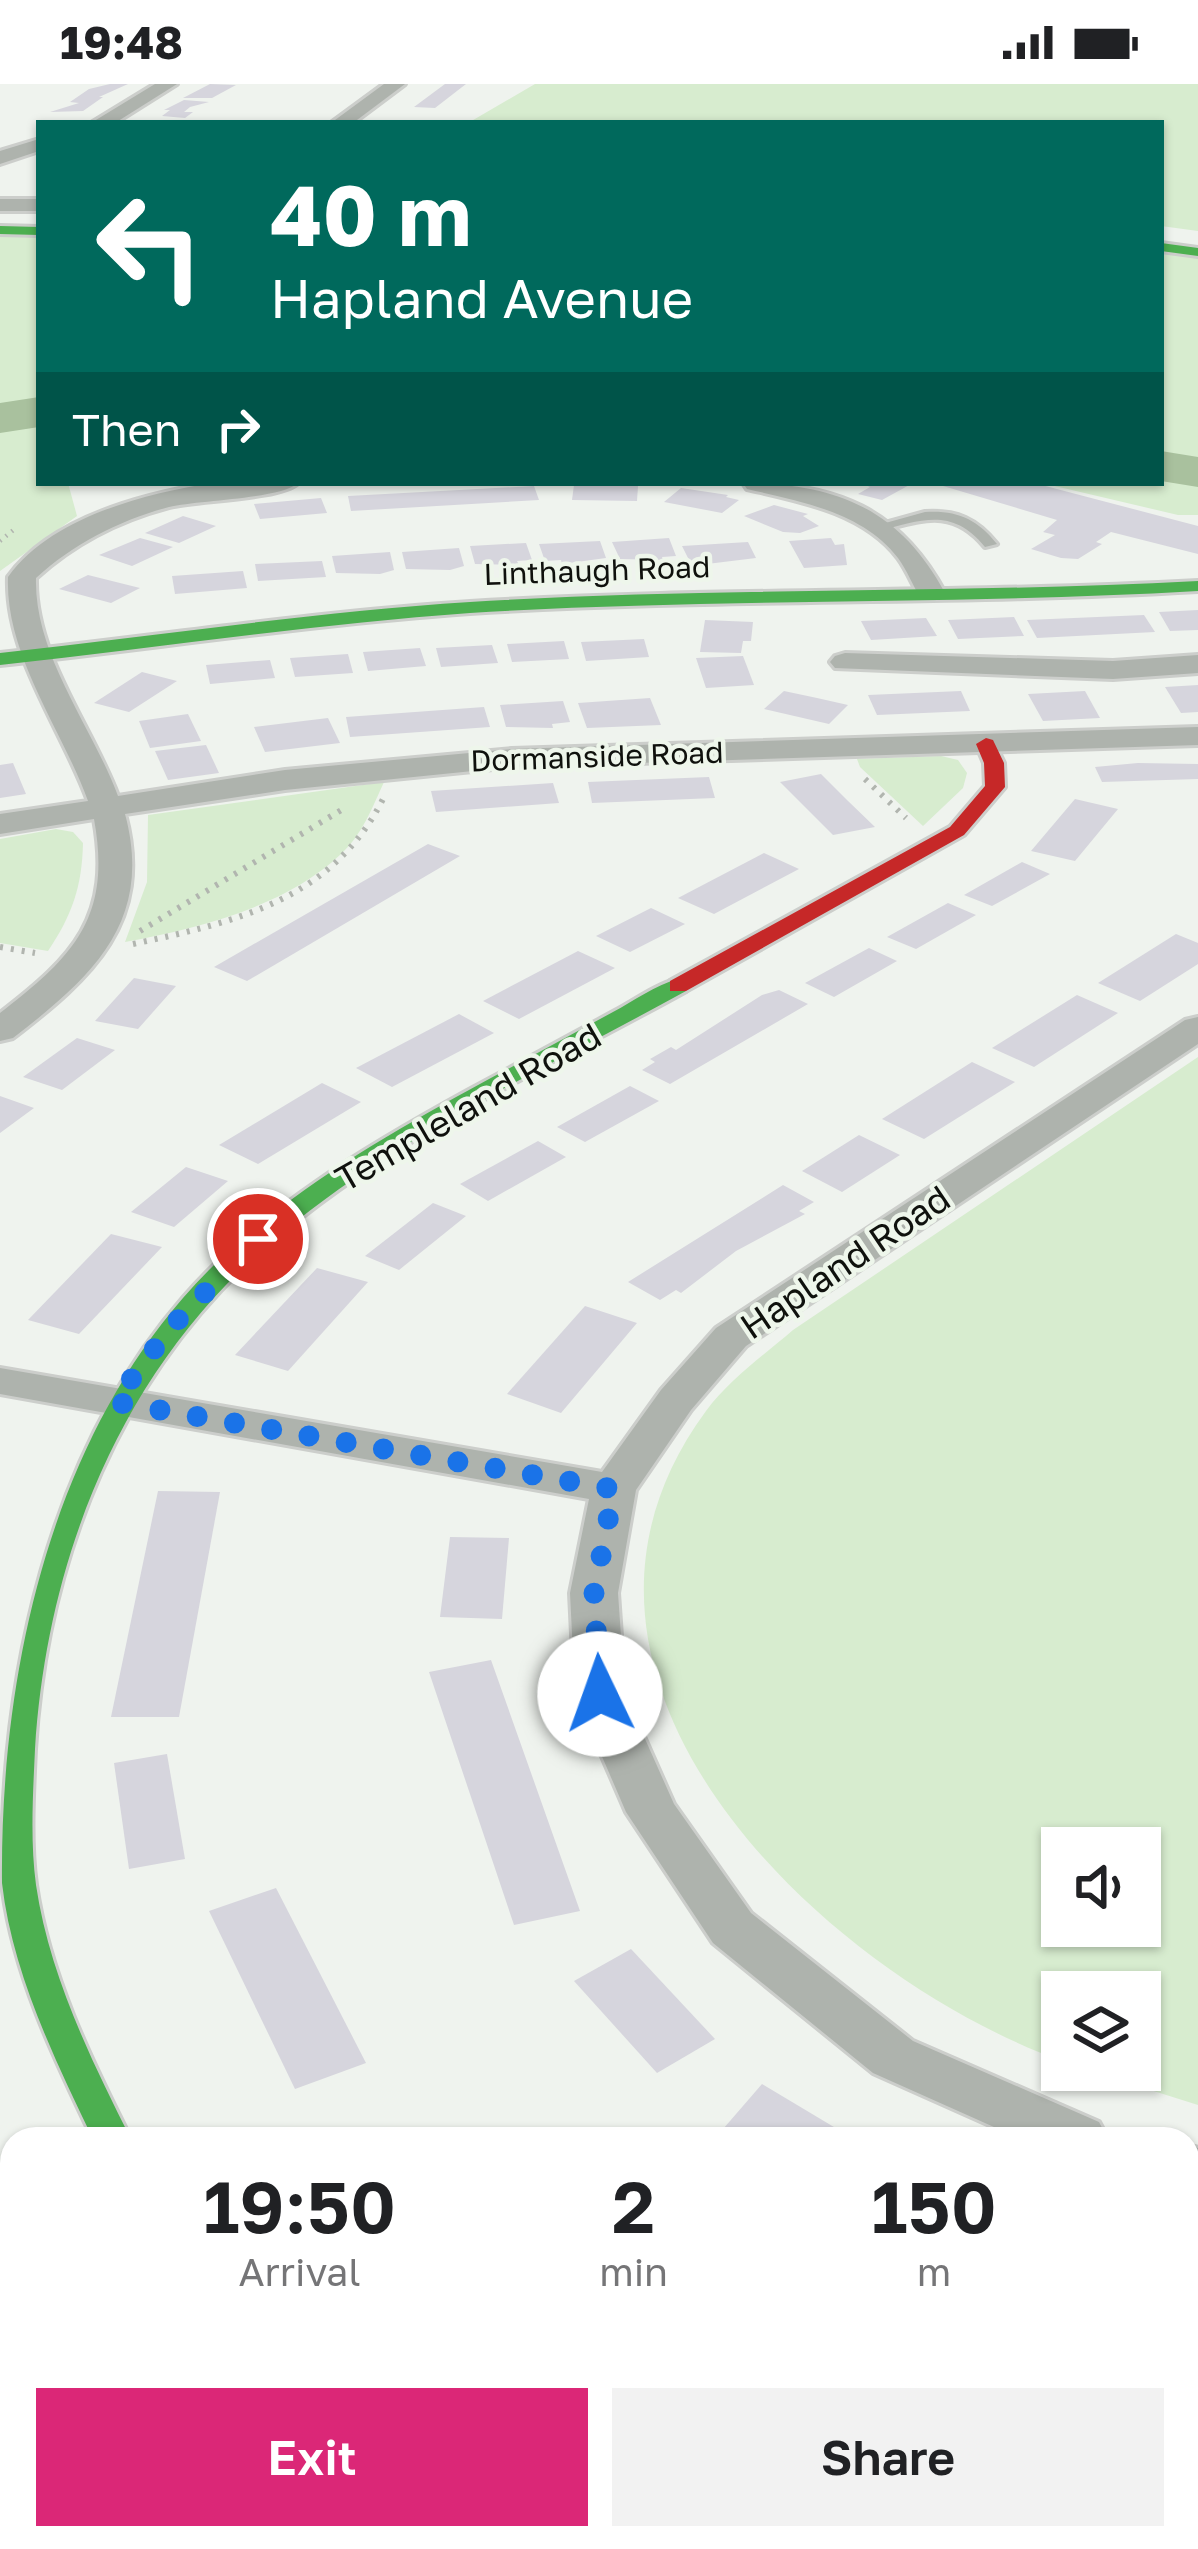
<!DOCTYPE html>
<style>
:root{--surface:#fff;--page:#f2f2f2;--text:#202124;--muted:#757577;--accent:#db2777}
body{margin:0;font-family:"Golos Text",sans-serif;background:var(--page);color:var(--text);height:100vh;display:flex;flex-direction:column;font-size:45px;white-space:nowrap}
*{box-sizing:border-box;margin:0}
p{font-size:39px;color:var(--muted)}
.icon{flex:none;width:66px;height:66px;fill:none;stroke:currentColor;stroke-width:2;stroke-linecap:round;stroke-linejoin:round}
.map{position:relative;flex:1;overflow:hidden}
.panel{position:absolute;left:0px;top:2043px;width:1200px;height:423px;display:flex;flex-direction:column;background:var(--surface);border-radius:36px 36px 0 0;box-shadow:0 3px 9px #0004}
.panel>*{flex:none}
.top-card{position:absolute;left:36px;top:36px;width:1128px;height:366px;border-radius:0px;box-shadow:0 3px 9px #0004;background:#00695c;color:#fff;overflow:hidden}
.fabs{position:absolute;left:1041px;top:1743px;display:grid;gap:24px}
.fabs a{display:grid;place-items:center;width:120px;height:120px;border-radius:0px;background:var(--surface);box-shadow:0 3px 9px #0004;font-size:60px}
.pin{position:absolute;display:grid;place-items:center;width:102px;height:102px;color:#fff;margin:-51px;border:6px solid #fff;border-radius:50%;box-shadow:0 3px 12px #0007}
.me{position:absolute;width:132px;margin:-66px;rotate:357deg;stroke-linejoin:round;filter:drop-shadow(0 0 9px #0008)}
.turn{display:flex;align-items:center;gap:42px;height:252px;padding:0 36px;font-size:54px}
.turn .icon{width:156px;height:156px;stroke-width:2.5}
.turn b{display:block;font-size:84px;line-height:102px}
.then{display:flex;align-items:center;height:114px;padding:0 36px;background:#0003;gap:24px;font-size:45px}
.eta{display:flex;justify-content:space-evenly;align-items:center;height:204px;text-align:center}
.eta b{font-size:72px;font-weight:600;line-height:84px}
.action{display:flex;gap:24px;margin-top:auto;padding:24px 36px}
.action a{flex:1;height:138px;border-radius:0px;background:var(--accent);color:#fff;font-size:48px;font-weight:600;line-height:138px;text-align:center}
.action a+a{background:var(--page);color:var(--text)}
.status{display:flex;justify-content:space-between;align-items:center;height:84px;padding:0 60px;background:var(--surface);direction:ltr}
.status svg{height:33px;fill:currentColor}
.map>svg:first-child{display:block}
.green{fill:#d7eccf;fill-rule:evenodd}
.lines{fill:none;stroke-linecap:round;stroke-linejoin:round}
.river{fill:#a9c19e;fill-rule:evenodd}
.building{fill:#d6d5dd}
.lane-casing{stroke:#cccecb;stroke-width:6}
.street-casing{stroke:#cccecb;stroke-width:6}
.fast-casing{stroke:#cccecb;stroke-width:6}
.jam-casing{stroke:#cccecb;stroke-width:6}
.path-far1{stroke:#b1b5af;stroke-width:4.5;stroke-dasharray:1.5 6;stroke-linecap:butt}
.path{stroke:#b1b5af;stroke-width:6;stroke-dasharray:3 8;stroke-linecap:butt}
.lane{fill:#aeb3ad;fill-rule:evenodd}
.street{fill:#aeb3ad;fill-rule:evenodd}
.fast{fill:#4caf50;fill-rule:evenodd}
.jam{fill:#c62828;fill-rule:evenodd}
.route{stroke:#1a73e8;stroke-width:21;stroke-dasharray:0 37.8}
.labels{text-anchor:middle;stroke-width:9;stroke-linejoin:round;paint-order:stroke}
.far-street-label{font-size:30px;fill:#0f110d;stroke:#eef6eb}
.street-label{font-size:36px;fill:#0f110d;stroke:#eef6eb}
</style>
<div class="status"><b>19:48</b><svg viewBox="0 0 49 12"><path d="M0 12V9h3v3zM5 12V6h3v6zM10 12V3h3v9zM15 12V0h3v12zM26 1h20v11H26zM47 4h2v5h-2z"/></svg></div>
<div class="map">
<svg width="1198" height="2465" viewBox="0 0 1198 2465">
<rect width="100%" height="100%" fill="#eff3ee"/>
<g class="green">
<path d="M535,0H1198V147L1161,142V39H468Z"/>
<path d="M0,153H39V399H68L77,432L0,487Z"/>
<path d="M1161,169L1198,174V431H1178L1042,399H1161Z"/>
<path d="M941,672L958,676L967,689L963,704L923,742L860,683L857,675Z"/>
<path d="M384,698C372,724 362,751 341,770C285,823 199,844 125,858L147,798L148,731Z"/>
<path d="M56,745L73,748L83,759C82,803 72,831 48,867L0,859V755Z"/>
<path d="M1198,973V2021L1087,1986H1140V1908H1062V1977C822,1890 509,1594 706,1327C729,1296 764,1271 793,1246ZM1062,1764H1140V1842H1062Z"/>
</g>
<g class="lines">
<g class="river">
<path d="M39,313V343L0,349V319Z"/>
<path d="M1161,367L1198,373V403L1161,397Z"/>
</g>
</g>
<g class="building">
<path d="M110,0H128L99,13H103L83,27L50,28L79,19L70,18L89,5Z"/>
<path d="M210,0L236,1L212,14H183Z"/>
<path d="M445,0H466L435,24L414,23Z"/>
<path d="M184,16L209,18L190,23L184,28H193L185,34L162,32L170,26H164Z"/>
<path d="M589,399L638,402L637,417L572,416L574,401Z"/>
<path d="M861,399H913L882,416L858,410L870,403Z"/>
<path d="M933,399H1034L1198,442V470L1111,448L1096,458L1102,460L1078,475L1061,474L1031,465L1055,451L1043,448L1057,436Z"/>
<path d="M534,402L539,416L351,427L348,412Z"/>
<path d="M681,404L728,411L726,413L739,416L722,429L664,418Z"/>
<path d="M321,414L327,429L260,435L254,420Z"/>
<path d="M774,421L808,430L803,432L819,442L800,449L783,448L744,432Z"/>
<path d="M183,432L216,442L179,459L145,449Z"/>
<path d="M140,454L173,463L132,482L99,471Z"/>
<path d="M669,454L676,472L662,473L663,476L620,475L612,458Z"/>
<path d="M831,454L835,461L844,460L847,481L804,484L789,457Z"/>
<path d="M600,457L606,474L562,480L561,476L545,477L539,460Z"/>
<path d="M748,458L756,474L707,480L690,478L682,462Z"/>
<path d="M526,459L532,476L517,477L519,481L475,480L470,462Z"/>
<path d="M459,464L464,482L450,486L406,485L402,468Z"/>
<path d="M390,468L394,486L380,490L336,489L332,472Z"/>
<path d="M322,477L326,493L258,497L255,480Z"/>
<path d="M243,487L247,504L175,510L172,492Z"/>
<path d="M88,491L140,504L111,519L59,505Z"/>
<path d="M1198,526V546L1170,547L1159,528Z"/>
<path d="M1144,531L1155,548L1037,554L1027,536Z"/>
<path d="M1014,533L1024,552L958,555L948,536Z"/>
<path d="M926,534L937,552L871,556L861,537Z"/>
<path d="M705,536L753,538L751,557H743L741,569L700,568Z"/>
<path d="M644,555L649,573L586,577L581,558Z"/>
<path d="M564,557L569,575L512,578L507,560Z"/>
<path d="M492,561L498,579L441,583L436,564Z"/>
<path d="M420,564L426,582L368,587L363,568Z"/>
<path d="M348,570L353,589L295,593L290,574Z"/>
<path d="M743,572L754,601L706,604L696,574Z"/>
<path d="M270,576L275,594L210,600L206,581Z"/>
<path d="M142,588L177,597L129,628L94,619Z"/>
<path d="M1198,601V628L1181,629L1165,603Z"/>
<path d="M784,607L817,614L848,621L829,640L764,625Z"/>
<path d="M961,607L970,627L877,631L868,611Z"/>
<path d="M1085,607L1100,634L1043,637L1028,610Z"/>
<path d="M650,614L661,641L587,644L578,619Z"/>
<path d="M563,617L570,638L552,640L553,644L506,643L500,621Z"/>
<path d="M484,623L490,643L350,653L346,633Z"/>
<path d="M188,630L201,657L150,664L139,637Z"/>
<path d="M328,634L340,659L265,668L254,643Z"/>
<path d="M206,661L219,689L168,696L155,667Z"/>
<path d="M13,679L26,710L0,714V681Z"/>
<path d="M1138,679L1198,680V695L1102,698L1095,683Z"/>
<path d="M821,690L848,717L875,743L833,751L780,698Z"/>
<path d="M709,693L715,714L592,719L588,698Z"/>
<path d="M553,699L559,719L436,728L431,707Z"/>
<path d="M1075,715L1118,725L1075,777L1031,767Z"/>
<path d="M428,760L460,772L247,897L214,883Z"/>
<path d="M764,769L799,785L714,830L678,814Z"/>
<path d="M1022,778L1050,790L992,822L964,811Z"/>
<path d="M948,819L976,831L916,865L887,853Z"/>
<path d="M651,824L685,840L630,868L596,852Z"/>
<path d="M1176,850L1198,859V880L1140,917L1098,899Z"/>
<path d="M869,864L897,877L834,913L805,899Z"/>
<path d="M578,867L615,884L519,935L483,917Z"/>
<path d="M134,894L176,902L138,945L95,937Z"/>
<path d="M779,906L808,920L670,1000L642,986L655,978L650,975L671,963L676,966L762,911Z"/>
<path d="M1077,911L1118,929L1034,983L992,964Z"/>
<path d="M459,930L494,949L392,1003L356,984Z"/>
<path d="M77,954L115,966L62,1006L23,993Z"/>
<path d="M972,978L1015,998L924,1055L882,1035Z"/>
<path d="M322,999L361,1018L258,1080L219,1061Z"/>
<path d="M630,1002L659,1017L585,1058L557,1043Z"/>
<path d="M0,1012L34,1024L0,1049Z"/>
<path d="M859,1051L900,1071L842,1108L802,1087Z"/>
<path d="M538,1057L566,1073L488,1117L460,1100Z"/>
<path d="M186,1083L228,1097L174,1143L131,1128Z"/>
<path d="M783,1101L814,1118L799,1127L805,1130L736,1167L681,1209L676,1206L660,1216L628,1198Z"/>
<path d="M433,1119L466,1132L399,1186L365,1172Z"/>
<path d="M111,1150L162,1163L79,1250L28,1236Z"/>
<path d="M317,1184L368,1198L288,1287L235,1271Z"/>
<path d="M585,1222L637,1239L561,1329L507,1310Z"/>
<path d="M158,1407L220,1408L179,1633H111Z"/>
<path d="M450,1453L509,1454L502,1535L440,1533Z"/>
<path d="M491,1576L564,1782L580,1827L514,1841L429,1588Z"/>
<path d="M167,1670L185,1775L129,1785L114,1679Z"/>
<path d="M276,1804L366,1979L295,2005L209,1827Z"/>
<path d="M631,1865L715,1955L657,1989L574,1897Z"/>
<path d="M762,2000L854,2055L717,2052Z"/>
<path d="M12,2186V2281L0,2264V2194Z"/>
<path d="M1188,2194L1198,2196V2269L1188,2267Z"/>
</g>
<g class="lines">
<g class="lane-casing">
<path id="lane" d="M925,428C957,426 977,435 997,460L985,463C952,423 923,436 878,447L871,443Z"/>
</g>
<g class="street-casing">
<g id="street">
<path d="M155,0H177L115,39H91Z"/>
<path d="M384,0H405L353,39H331Z"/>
<path d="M39,55V67L0,80V67Z"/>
<rect x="0" y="115" width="39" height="12"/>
<path d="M212,399H298C281,415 198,416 169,423C120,436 73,460 36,494C34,571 92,642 118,712L285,686L512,665L1198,643V661L512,683L285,706L125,730C154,838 92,893 13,954L0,957V929C74,872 112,833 94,735L0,750V730L88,717C62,645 5,571 8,493C51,433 144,410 212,399Z"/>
<path d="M743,399C836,399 900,425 945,509L941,515H921C913,502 907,486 898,474C863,428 799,417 747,405Z"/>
<path d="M845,569L1113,577L1198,571V589L1113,595L835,584L830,578L835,572Z"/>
<path d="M1198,933V960L746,1262L691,1326L636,1406L618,1509L625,1610L674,1720L751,1829L913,1957L1099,2038L1108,2055H1021L873,1989L713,1859L626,1728L575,1610L570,1509L589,1415L0,1310V1284L602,1388L661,1306L716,1244L1185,936Z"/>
<path d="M1188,2061L1198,2064V2112L1188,2109Z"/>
<path d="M415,2454H489L494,2465H420Z"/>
<path d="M899,2454H965L961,2465H895Z"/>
</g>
</g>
<g class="fast-casing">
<g id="fast">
<path d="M0,142L39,143V151L0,150Z"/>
<path d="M1161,159L1198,164V172L1161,167Z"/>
<path d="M1198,497V507C956,521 713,514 470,529C314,540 156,564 0,581V569C156,552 314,528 470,518C713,503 956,510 1198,497Z"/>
<path d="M678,895L686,897V907C545,985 391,1054 268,1161C121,1288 47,1473 35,1665C33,1709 30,1757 36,1801C49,1890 91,1976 131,2055H93C55,1976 12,1888 2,1799C0,1594 48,1369 183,1214C260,1125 367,1062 469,1006C517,980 565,954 613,928C634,917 655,901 678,895Z"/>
</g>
</g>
<g class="jam-casing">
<path id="jam" d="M986,654L993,656L1004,679L1005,703L964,751L686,907H670V897L950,743L985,702L984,679L976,660Z"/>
</g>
<path class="path-far1" d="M0,457L16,444"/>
<g class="path">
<path d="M865,695L906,734"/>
<path d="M140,847L343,725"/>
<path d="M133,860C236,838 332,816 383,715"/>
<path d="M0,863L35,869"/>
</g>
<use href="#lane" class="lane"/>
<use href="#street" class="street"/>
<use href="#fast" class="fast"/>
<use href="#jam" class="jam"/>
</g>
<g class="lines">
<path class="route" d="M258,1155L171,1243L114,1318L614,1405L594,1509L600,1610"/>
</g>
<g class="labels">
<g class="far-street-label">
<text transform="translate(597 487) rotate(-2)" y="10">Linthaugh Road</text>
<text transform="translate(597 673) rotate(-2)" y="10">Dormanside Road</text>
</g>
<g class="street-label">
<text transform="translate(468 1023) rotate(-30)" y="13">Templeland Road</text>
<text transform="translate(845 1178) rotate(-34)" y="13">Hapland Road</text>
</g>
</g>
</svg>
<div class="fabs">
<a><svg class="icon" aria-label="sound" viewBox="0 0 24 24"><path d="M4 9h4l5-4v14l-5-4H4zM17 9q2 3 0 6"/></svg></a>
<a><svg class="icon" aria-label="layers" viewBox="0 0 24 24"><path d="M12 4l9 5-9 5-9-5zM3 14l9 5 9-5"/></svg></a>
</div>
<div class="pin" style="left:258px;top:1155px;background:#d93025"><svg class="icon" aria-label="arrive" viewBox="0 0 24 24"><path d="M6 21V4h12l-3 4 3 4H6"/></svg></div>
<svg class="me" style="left:600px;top:1610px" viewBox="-20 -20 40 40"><circle r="19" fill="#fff"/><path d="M0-13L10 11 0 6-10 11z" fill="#1a73e8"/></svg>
<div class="top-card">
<div class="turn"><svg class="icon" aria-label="left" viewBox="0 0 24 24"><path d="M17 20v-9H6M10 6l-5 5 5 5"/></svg><div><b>40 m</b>Hapland Avenue</div></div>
<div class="then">Then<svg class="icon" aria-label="right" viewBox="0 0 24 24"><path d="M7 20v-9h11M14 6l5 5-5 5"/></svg></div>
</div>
<section class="panel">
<div class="eta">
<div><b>19:50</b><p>Arrival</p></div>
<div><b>2</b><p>min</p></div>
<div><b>150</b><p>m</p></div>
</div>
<div class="action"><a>Exit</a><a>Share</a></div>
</section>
</div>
